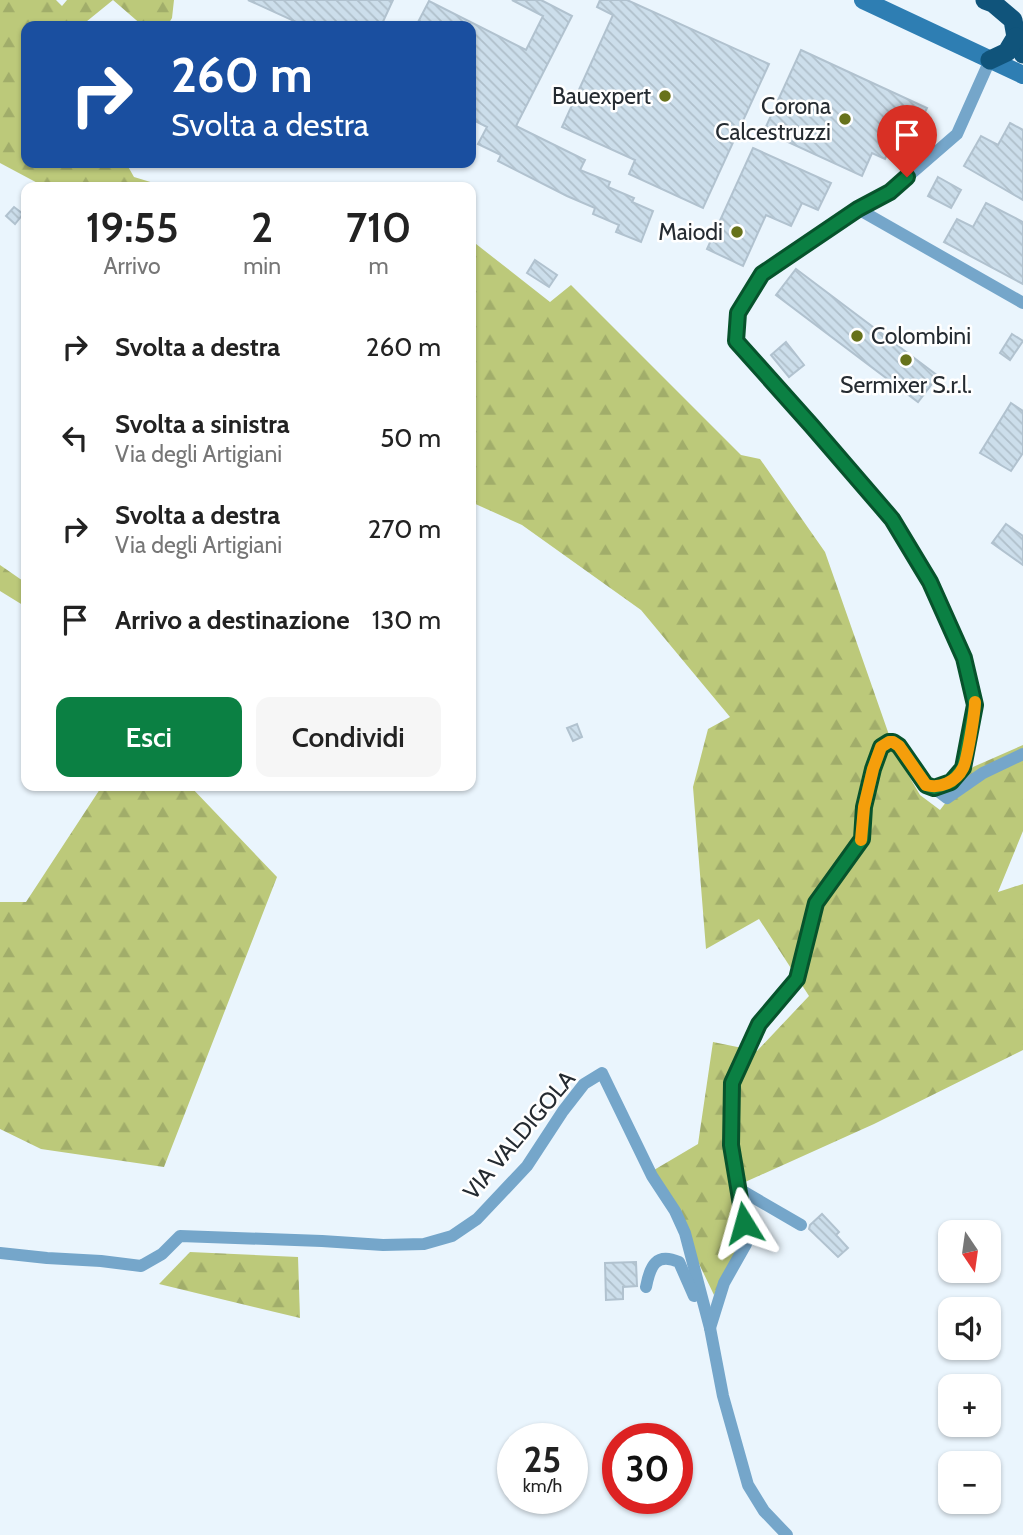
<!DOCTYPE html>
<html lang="it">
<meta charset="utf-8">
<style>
:root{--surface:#fff;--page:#f6f6f6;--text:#222;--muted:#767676;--accent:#0b8043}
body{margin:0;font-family:Cabin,sans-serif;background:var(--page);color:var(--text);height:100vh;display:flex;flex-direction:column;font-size:26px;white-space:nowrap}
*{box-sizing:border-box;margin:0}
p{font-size:23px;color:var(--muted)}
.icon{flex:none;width:38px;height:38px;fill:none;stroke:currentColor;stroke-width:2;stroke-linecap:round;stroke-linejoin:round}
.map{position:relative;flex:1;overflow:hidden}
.drawer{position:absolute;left:21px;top:182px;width:455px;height:609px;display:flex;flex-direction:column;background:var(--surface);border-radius:14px;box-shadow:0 2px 5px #0004}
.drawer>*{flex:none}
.hud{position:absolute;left:21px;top:21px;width:455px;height:147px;border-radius:14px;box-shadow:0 2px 5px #0004;background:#1a4fa0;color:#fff;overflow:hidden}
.needle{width:46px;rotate:167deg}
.buttons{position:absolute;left:938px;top:1220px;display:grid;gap:14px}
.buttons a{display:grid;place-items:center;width:63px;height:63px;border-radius:14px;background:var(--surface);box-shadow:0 2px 5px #0004;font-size:35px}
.speed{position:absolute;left:497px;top:1423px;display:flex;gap:14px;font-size:35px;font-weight:700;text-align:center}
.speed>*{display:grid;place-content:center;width:91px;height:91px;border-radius:50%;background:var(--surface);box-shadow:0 2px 5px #0004;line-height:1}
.speed small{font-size:18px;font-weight:400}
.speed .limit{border:10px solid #d22;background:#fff;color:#111}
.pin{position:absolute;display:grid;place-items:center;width:60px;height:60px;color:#fff;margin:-72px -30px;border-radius:50% 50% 50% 0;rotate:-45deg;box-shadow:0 0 7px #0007}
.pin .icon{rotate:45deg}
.me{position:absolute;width:77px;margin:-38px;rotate:352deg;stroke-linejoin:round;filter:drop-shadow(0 0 5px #0008)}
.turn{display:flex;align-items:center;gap:24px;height:147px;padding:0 35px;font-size:32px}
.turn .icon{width:91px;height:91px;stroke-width:2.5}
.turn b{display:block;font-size:49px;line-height:60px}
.eta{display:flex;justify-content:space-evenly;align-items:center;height:119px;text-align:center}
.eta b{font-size:42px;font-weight:600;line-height:49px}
.primary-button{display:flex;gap:14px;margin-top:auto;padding:14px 35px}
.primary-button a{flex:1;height:80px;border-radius:14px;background:var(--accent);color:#fff;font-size:28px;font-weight:600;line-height:80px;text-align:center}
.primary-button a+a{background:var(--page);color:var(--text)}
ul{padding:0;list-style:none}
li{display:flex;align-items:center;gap:21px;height:91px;padding:0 35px}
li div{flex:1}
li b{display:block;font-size:26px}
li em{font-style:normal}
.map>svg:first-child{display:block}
.forest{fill:url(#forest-firs)}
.building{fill:url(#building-back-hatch);stroke:#b1c2cf;stroke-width:2}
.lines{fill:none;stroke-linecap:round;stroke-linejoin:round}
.minor{stroke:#75a6ca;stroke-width:12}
.secondary{stroke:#2e7eb3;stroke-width:18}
.trunk{stroke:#10547b;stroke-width:19}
.route-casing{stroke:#07532c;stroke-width:18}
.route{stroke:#0b8043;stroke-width:12}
.slow{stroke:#f59e0b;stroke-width:12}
.poi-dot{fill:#67721b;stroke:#fff;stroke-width:2.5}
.labels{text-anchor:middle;stroke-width:5;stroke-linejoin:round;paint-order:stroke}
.poi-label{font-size:23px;fill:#252b31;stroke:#fff;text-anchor:end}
.street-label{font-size:23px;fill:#252b31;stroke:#fff}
</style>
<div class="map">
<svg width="1023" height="1535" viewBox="0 0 1023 1535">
<defs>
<pattern id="forest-firs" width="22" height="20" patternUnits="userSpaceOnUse" patternTransform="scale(1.75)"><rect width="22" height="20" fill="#bcc97a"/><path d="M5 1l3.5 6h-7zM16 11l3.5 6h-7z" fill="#a1ad6a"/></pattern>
<pattern id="building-back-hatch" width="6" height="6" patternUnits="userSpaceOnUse" patternTransform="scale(1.75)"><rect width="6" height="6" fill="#ccdeeb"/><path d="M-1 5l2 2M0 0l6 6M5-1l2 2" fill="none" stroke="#afbfca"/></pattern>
</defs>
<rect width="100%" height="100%" fill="#eaf5fd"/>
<g class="forest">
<path d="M0,0H56L62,6L67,0H174L172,18L167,26H143L113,0L81,26H26V71L22,75L26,78V163H126L134,177L167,187H45L0,163Z"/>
<path d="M471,240L550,302L571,285L741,455L760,459L825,552L895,752L920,795L940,810L973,767L1023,745V831L998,892L1023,884V1050L874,1124L734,1187L742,1243L714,1295L654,1170L698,1144L713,1042L757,1051L809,996L759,919L706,949L693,787L708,729L730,717L641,610L522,525L471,502V467L474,451L471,449Z"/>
<path d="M0,565L26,583V607L0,591Z"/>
<path d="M102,786H190L277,877L164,1167L41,1149L0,1129V902H26Z"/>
<path d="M190,1252L298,1257L300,1318L159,1284Z"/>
</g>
<g class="building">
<path d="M248,0H393L381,26H305Z"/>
<path d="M512,0H541L572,16L516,126L585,160L580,170L610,182L608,187L634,198L632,202L653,211L641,242L616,232L619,225L593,214L595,208L567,196L498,161L501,155L478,144L487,127L471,119V26H416L429,1L526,50L543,16Z"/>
<path d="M600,0H627L769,64L703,208L629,174L635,160L562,127L613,15L597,7Z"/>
<path d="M801,50L927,108L912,139L897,133L885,159L872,153L862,176L764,131Z"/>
<path d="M1010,123L1023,130V200L964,166L981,136L998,145Z"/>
<path d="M753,148L831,183L818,210L802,203L791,226L766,215L743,266L707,249Z"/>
<path d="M938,177L961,190L951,208L928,196Z"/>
<path d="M986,203L1023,222V284L944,242L957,219L973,227Z"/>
<path d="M14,207L23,214L15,224L6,216Z"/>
<path d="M535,260L557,275L549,287L527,273Z"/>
<path d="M796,269L938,376L918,402L776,295Z"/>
<path d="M1012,334L1023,341L1010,360L1000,353Z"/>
<path d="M786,342L804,365L789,377L771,355Z"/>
<path d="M1011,403L1023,411V453L1011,471L980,453Z"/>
<path d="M1006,524L1023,536V565L992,543Z"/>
<path d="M577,724L582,737L573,741L567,728Z"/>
<path d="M822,1214L839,1232L836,1235L848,1248L838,1257L809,1229L810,1225Z"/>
<path d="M636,1262L637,1286L623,1287V1299L606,1300L605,1263Z"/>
</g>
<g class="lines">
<g class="minor">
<path d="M858,209L1023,303"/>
<path d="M934,788L951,782L963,768L975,705L964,658L930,582L892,519L811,425L736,341L738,313L762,274L858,209L890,192L957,134L990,60"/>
<path d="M739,1189L801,1225"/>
<path d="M0,1253L47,1258L101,1261L141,1266L162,1254L180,1236L322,1241L383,1245L424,1244L452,1236L477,1219L527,1166L563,1111L584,1084L602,1073L652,1176L675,1211L685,1233L710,1328L723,1396L748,1485L764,1511L787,1535"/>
<path d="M646,1287C650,1266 656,1252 679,1262L694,1296"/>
<path d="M710,1328L724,1283L746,1244L741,1202L731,1145L732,1083L759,1024L797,979L816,903L862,839L865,806L873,769L881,747L889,742H893L899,746L926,785L934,788L947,798L983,773L1023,754"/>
</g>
<path class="secondary" d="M863,0L1023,75"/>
<g class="trunk">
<path d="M985,0L993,3L1013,20L1016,37L1023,54"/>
<path d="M990,60L1007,52L1016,37"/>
</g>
</g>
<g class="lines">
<g class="route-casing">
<path id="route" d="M744,1223L731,1145L732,1083L759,1024L797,979L816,903L862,839L864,807L873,769L881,747L889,742H893L899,746L926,785L934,788L951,782L963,768L975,705L964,658L930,582L892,519L811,425L736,341L738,313L762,274L858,209L890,192L907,177"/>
</g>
<use href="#route" class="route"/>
<path class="slow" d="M861,840L864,807L873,769L881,747L889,742H893L899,746L926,785C940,789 956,782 963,768C967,761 975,711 975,702"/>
</g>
<g class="poi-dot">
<circle cx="665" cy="96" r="7"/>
<circle cx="845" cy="119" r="7"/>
<circle cx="737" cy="232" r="7"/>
<circle cx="857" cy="336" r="7"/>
<circle cx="906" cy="360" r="7"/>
</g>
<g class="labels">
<g class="poi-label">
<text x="651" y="104">Bauexpert</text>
<text x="831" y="114">Corona<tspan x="831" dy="26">Calcestruzzi</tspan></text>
<text x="723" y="240">Maiodi</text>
<text x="871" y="344" text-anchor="start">Colombini</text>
<text x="906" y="393" text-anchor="middle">Sermixer S.r.l.</text>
</g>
<g class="street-label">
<text transform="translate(519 1135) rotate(-50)" y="8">VIA VALDIGOLA</text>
</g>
</g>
</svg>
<div class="buttons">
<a><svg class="needle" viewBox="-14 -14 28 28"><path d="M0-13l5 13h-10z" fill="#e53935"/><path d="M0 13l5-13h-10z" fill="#767676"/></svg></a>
<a><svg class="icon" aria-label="sound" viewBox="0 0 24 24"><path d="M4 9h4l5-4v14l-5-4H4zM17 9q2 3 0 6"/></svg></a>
<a>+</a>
<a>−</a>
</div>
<div class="speed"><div>25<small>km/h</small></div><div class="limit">30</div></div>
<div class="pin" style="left:907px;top:177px;background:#d93025"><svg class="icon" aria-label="arrive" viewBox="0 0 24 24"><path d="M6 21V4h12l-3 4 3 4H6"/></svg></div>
<svg class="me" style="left:744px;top:1223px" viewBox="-20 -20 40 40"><path d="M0-17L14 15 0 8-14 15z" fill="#0b8043" stroke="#fff" stroke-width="4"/></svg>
<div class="hud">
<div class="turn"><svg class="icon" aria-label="right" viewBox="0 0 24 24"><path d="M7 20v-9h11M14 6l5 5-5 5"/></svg><div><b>260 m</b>Svolta a destra</div></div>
</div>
<section class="drawer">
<div class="eta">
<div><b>19:55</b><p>Arrivo</p></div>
<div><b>2</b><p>min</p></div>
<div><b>710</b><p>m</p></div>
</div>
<ul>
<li><svg class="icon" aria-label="right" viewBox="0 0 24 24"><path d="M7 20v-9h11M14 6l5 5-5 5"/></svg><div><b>Svolta a destra</b></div><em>260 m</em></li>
<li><svg class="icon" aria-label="left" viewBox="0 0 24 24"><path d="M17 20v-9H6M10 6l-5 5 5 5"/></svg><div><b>Svolta a sinistra</b><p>Via degli Artigiani</p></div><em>50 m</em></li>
<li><svg class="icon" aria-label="right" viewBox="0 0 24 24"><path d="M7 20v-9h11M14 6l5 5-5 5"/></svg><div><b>Svolta a destra</b><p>Via degli Artigiani</p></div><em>270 m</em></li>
<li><svg class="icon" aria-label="arrive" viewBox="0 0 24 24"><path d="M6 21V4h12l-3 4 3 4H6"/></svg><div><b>Arrivo a destinazione</b></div><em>130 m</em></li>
</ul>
<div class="primary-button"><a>Esci</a><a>Condividi</a></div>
</section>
</div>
